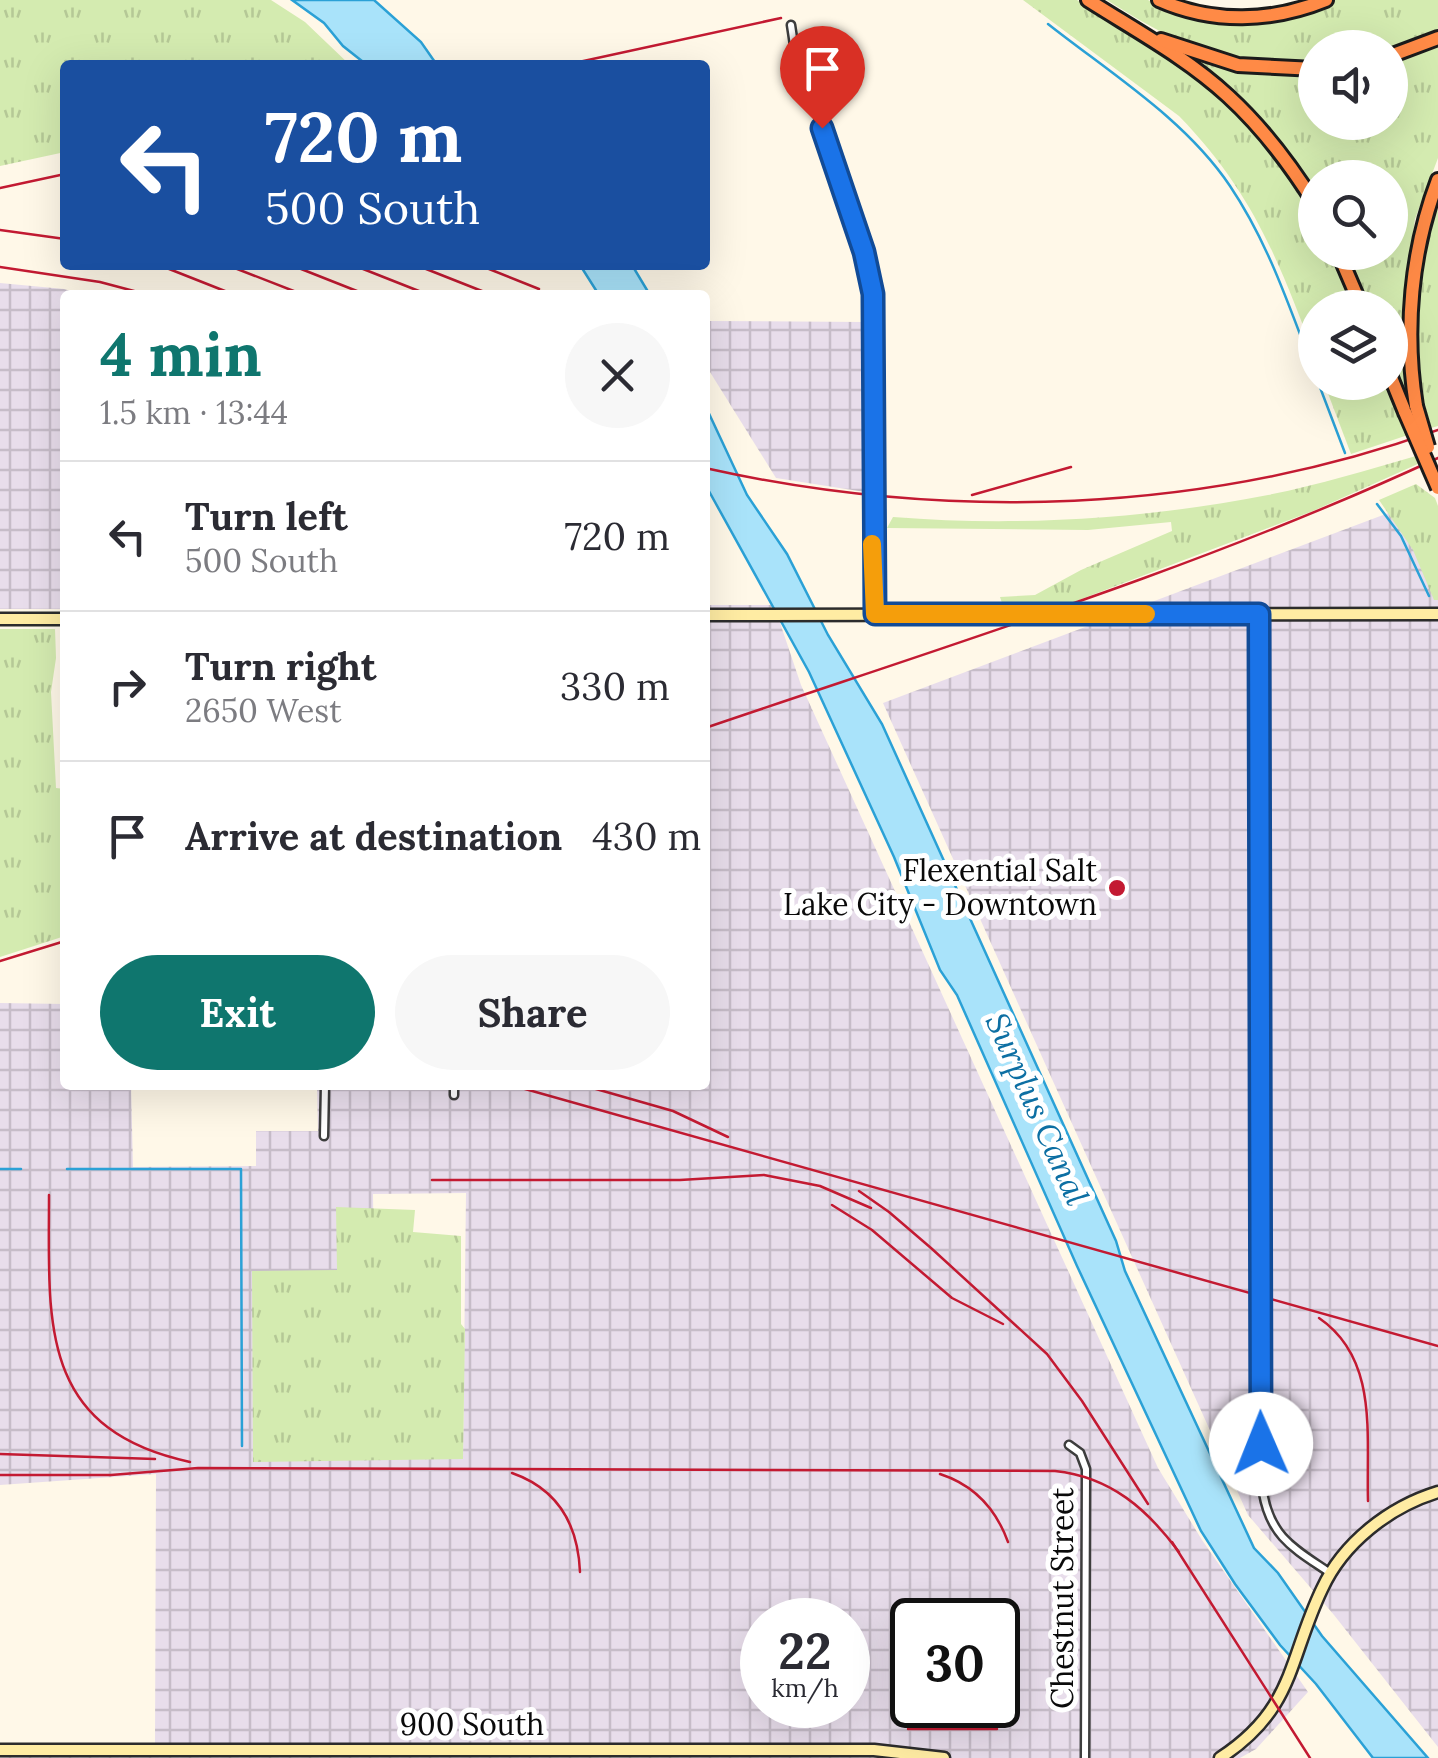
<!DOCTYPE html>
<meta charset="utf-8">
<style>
:root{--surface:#fff;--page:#f7f7f7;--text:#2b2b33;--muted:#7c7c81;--line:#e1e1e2;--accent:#0f766e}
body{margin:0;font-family:Lora,serif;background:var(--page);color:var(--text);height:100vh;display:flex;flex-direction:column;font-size:38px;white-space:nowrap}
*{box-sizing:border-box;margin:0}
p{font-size:32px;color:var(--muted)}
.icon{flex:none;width:55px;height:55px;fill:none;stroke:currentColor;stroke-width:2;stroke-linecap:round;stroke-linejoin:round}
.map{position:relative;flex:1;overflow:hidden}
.details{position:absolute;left:60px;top:290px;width:650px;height:800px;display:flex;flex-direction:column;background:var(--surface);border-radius:10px;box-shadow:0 10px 40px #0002}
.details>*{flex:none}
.banner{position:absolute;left:60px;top:60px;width:650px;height:210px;border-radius:10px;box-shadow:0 10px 40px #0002;background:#1a4fa0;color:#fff;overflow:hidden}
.tools{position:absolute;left:1298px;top:30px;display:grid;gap:20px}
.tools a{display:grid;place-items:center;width:110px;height:110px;border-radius:50%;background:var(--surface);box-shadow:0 10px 40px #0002;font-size:50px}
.speed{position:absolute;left:740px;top:1598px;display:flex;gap:20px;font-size:50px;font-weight:700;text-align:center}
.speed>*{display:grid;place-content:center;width:130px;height:130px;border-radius:50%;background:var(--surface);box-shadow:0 10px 40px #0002;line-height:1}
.speed small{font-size:25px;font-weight:400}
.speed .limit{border:5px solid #111;border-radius:15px;background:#fff;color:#111}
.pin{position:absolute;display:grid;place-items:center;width:85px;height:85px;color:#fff;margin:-102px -42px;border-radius:50% 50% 50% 0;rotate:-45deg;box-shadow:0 0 10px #0007}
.pin .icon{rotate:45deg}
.me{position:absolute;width:110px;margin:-55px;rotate:359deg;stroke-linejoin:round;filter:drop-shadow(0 0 8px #0008)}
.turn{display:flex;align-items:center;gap:35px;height:210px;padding:0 40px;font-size:45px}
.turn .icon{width:130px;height:130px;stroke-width:2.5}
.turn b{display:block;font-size:70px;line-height:85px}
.round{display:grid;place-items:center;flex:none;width:105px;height:105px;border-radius:52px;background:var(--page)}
.overview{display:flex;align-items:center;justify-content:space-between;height:170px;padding:0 40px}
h1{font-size:60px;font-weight:800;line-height:75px;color:var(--accent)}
.primary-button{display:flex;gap:20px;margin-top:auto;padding:20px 40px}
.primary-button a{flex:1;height:115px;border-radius:60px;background:var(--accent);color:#fff;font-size:40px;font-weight:800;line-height:115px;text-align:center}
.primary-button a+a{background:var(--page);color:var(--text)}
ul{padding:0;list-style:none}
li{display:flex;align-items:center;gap:30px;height:150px;padding:0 40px;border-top:2px solid var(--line)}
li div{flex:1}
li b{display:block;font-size:38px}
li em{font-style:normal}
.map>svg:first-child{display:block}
.industrial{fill:url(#industrial-grid);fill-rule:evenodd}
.grass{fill:url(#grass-tufts)}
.water{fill:#a9e3fa;stroke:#2ba1d6;stroke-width:2.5}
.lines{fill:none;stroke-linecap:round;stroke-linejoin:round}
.stream{stroke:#2ba1d6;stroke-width:2.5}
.street-casing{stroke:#3d3d3d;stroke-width:11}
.secondary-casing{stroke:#2c2c2c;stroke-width:15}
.highway-casing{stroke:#1b1b1b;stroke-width:18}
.street{stroke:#fff;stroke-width:6}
.secondary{stroke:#ffeca3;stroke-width:10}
.highway{stroke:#ff8a46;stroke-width:12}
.rail{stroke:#c31a32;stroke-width:2.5}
.highway-bridge-casing{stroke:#1b1b1b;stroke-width:18;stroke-linecap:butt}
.highway-bridge{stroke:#ff8a46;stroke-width:12}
.route-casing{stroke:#114b97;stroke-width:25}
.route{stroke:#1a73e8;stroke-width:18}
.slow{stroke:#f59e0b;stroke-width:18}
.poi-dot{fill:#c31a32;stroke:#fff;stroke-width:4}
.labels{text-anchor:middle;stroke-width:10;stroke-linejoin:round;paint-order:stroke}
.poi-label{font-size:30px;fill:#0a0a0a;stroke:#fff;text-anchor:end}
.street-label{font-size:30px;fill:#0a0a0a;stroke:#fff}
.water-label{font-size:32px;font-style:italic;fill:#0d6fa3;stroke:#fff}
</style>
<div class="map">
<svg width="1438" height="1758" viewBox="0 0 1438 1758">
<defs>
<pattern id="industrial-grid" width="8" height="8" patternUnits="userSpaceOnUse" patternTransform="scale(2.5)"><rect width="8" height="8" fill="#e8ddeb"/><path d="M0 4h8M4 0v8" fill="none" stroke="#c6bcc8"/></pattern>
<pattern id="grass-tufts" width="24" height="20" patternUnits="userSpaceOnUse" patternTransform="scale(2.5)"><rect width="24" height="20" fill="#d4ebb0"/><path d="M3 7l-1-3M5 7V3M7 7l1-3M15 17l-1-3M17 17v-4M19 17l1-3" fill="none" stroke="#b5c896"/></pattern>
</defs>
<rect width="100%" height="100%" fill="#fff8e8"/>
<g class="industrial">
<path d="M0,283L64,289L84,295H65V609H0Z"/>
<path d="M705,321L863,322L865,492L776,478L705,364Z"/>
<path d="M1407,506L1438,570V1747L1334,1615L1248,1515L883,703Z"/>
<path d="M705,605H774L801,685L1158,1468L1202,1540L1308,1692L1256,1749L1240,1758H0V1745L155,1744L156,1474L0,1485V1003L65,1004V1085H131L133,1167L256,1166V1131H318L317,1085H705ZM466,1193L463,1459H260L374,1272L373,1194ZM762,1620H848V1705H762ZM912,1620H998V1705H912Z"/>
</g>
<g class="grass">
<path d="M0,0H271L305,22L350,65H65V152L0,166Z"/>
<path d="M1023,0H1077L1185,69L1219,96L1267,142L1298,185L1315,214V252L1333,253L1357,307L1315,308V357C1279,261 1252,191 1179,116Z"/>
<path d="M1107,0H1148L1161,7L1208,20L1323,5L1333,0H1438V33L1390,52V48H1315V66C1297,65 1278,66 1259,64C1205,58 1152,29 1107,0Z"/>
<path d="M1438,44V158L1415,219L1403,309L1411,409L1390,360V308L1368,307L1344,253L1390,252V178H1315V194L1197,66L1200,60L1259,73L1315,75V122H1390V62Z"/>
<path d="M1438,188V426L1431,428C1406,347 1418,268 1438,188Z"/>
<path d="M1324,383H1389L1411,434L1351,454Z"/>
<path d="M1416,456L1420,463L1313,511L1071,603H1002L1000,597L1035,595L1081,570L1172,531L1171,522L1088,530L887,528L893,517C1017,527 1146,519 1268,495C1318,485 1367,470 1416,456Z"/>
<path d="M1416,484L1435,498L1438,506V600H1434L1413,550L1379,500Z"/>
<path d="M0,629H55L56,658L51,692L56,788L65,789V936L0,957Z"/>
<path d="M336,1207L415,1210L413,1232L461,1236V1324L465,1329L463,1459L253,1462L252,1271L337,1270Z"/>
</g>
<g class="water">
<path d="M292,0H374L421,42L437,65H367L343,46L324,23Z"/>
<path d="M580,265H632L650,295H599Z"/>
<path d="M705,405L747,495L787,554L828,635L882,724L1116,1241L1125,1271L1254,1548L1278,1573L1322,1636L1428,1758H1373L1316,1684L1280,1645L1235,1584L1201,1531L1077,1266L957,995L940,970L894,857L809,672L705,484Z"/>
</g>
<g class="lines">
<g class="stream">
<path d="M1048,24C1110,73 1185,119 1230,186C1269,244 1290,309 1315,374"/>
<path d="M1318,382L1345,453"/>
<path d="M1377,504L1401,536L1429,596"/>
<path d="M0,1169H21"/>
<path d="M67,1169H241L242,1446"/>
</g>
<g class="street-casing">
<g id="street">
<path d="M791,25L794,45L864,252L873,294L875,614"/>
<path d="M1259,615L1260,1358L1263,1493C1271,1538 1295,1549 1330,1573"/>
<path d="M454,1095V1085"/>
<path d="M324,1136L325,1085"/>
<path d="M1069,1445L1080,1453L1086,1469L1085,1758"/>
</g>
</g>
<g class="secondary-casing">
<g id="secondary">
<path d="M705,615L1438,614"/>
<path d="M0,619H65"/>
<path d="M0,1750H874L944,1758"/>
<path d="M1220,1758C1295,1709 1288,1660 1322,1589C1343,1543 1389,1507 1438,1492"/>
</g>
</g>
<g class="highway-casing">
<g id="highway">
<path d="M1088,0C1135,30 1187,58 1228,96C1263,128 1290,164 1315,204"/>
<path d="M1159,0C1213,24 1272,22 1326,0"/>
<path d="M1161,40L1238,65L1315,69"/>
<path d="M1390,56L1438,38"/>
<path d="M1338,252L1362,308"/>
<path d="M1390,375L1405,412"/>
<path d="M1416,406C1404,330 1411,251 1438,180"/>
</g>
</g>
<use href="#street" class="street"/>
<use href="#secondary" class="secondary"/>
<use href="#highway" class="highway"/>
<g class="rail">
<path d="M565,65L781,18"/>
<path d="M0,188L65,174"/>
<path d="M0,230L65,239"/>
<path d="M159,265L235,295"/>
<path d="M227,265L304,295"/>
<path d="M291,265L367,295"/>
<path d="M353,265L429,295"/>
<path d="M416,265L492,295"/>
<path d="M479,265L539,289"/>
<path d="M0,267L100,282L149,295"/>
<path d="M705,468C947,522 1203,514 1438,430"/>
<path d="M972,495L1071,467"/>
<path d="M705,728C952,644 1201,568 1438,458"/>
<path d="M0,961L65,941"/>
<path d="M582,1085L673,1111L728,1137"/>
<path d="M518,1087L1438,1346"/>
<path d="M432,1180H680L764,1175L820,1186L871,1208"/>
<path d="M859,1191L889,1212L931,1248L1047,1354L1082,1401L1148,1504"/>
<path d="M49,1195C49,1320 37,1429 190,1462"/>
<path d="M832,1205L872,1230L952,1298L1003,1324"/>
<path d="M1319,1318C1379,1359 1366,1435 1368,1501"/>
<path d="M0,1454L155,1459"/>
<path d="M512,1473C558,1489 578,1525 580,1572"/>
<path d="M940,1474C974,1485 996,1509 1008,1542"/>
<path d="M0,1475H111L198,1468L1055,1471C1111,1477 1147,1509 1179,1552"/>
<path d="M1172,1542L1310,1758"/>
<path d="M908,1729H997"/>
</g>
<g class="highway-bridge-casing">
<g id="highway-bridge">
<path d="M1416,406L1428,447"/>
<path d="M1405,412L1438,488"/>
</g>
</g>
<use href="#highway-bridge" class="highway-bridge"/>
</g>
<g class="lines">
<g class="route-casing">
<path id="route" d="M822,128L864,252L873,294L875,614H1259L1261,1444"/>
</g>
<use href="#route" class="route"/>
<path class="slow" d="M872,544L875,614H1146"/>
</g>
<circle class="poi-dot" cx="1117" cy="888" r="10"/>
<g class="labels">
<g class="poi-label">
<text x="1097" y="881">Flexential Salt<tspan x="1097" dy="34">Lake City - Downtown</tspan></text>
</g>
<g class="street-label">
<text transform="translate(1063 1598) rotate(-90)" y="10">Chestnut Street</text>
<text x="472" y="1735">900 South</text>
</g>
<g class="water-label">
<text transform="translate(1037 1109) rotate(66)" y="11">Surplus Canal</text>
</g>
</g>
</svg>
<div class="tools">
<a><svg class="icon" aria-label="sound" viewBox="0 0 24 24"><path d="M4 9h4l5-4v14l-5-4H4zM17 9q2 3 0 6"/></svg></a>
<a><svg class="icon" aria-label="search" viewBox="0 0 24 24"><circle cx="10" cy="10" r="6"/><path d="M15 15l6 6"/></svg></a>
<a><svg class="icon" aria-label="layers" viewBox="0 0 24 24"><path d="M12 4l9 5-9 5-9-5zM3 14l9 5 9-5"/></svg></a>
</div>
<div class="speed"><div>22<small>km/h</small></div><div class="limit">30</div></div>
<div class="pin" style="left:822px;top:128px;background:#d93025"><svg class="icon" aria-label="arrive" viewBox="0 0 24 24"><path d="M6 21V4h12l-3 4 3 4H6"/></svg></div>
<svg class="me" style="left:1261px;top:1444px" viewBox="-20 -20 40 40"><circle r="19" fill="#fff"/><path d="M0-13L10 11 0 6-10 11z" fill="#1a73e8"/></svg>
<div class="banner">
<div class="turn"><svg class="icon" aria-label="left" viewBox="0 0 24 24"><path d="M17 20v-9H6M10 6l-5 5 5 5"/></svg><div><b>720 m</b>500 South</div></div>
</div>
<section class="details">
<div class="overview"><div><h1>4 min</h1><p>1.5 km · 13:44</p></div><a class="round"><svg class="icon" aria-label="close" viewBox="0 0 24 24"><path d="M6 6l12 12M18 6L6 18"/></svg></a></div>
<ul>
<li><svg class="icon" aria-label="left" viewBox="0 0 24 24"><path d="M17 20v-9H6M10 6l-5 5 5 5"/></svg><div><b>Turn left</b><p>500 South</p></div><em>720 m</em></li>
<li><svg class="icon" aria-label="right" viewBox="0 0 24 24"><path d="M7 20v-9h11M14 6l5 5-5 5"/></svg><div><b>Turn right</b><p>2650 West</p></div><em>330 m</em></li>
<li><svg class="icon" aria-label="arrive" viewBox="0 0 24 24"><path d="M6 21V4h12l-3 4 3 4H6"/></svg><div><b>Arrive at destination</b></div><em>430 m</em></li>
</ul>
<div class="primary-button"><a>Exit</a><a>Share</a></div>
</section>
</div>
